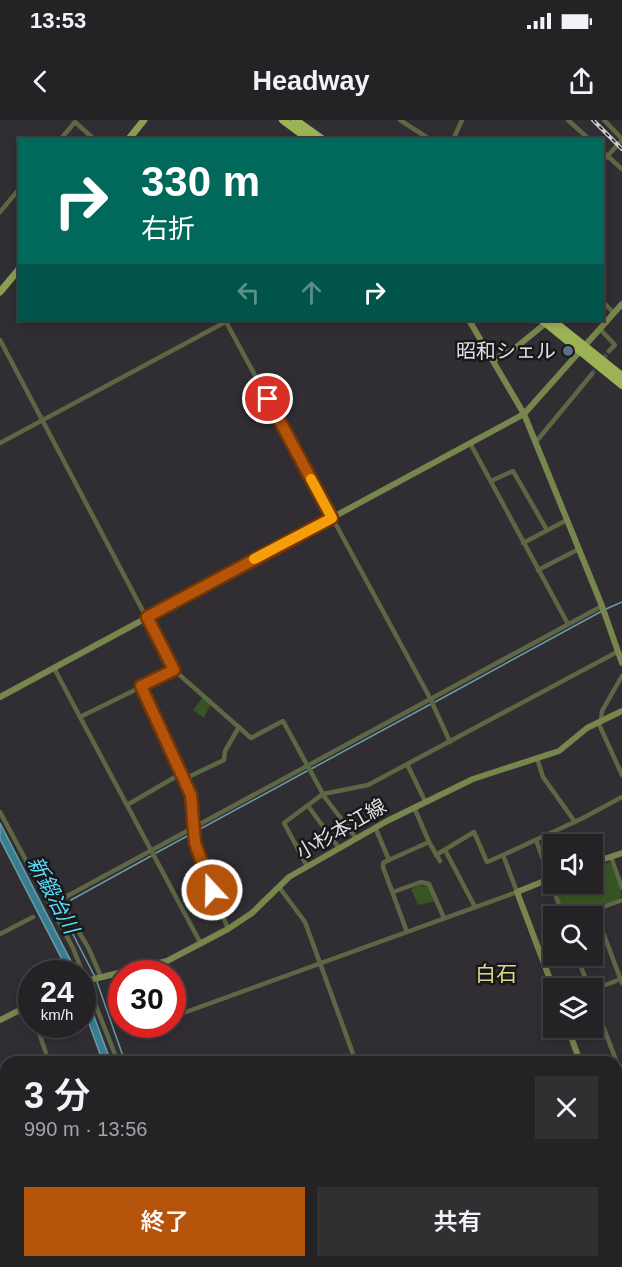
<!DOCTYPE html>
<html lang="ja">
<meta charset="utf-8">
<style>
:root{--surface:#252226;--page:#312f32;--text:#f1f3f6;--muted:#a3a4a7;--line:#423f43;--accent:#b45309}
body{margin:0;font-family:Arial,"Noto Sans JP",sans-serif;background:var(--page);color:var(--text);height:100vh;display:flex;flex-direction:column;font-size:22px;white-space:nowrap}
*{box-sizing:border-box;margin:0}
p{font-size:20px;color:var(--muted)}
.icon{flex:none;width:33px;height:33px;fill:none;stroke:currentColor;stroke-width:2;stroke-linecap:round;stroke-linejoin:round}
.map{position:relative;flex:1;overflow:hidden}
.side{position:absolute;left:0px;top:936px;width:622px;height:212px;display:flex;flex-direction:column;background:var(--surface);border-radius:18px 18px 0 0;box-shadow:0 3px 9px #0003,0 0 0 2px var(--line)}
.side>*{flex:none}
.hud{position:absolute;left:18px;top:18px;width:586px;height:183px;border-radius:0px;box-shadow:0 3px 9px #0003,0 0 0 2px var(--line);background:#00695c;color:#fff;overflow:hidden}
.fabs{position:absolute;left:543px;top:714px;display:grid;gap:12px}
.fabs a{display:grid;place-items:center;width:60px;height:60px;border-radius:0px;background:var(--surface);box-shadow:0 3px 9px #0003,0 0 0 2px var(--line);font-size:30px}
.speed{position:absolute;left:18px;top:840px;display:flex;gap:12px;font-size:30px;font-weight:700;text-align:center}
.speed>*{display:grid;place-content:center;width:78px;height:78px;border-radius:50%;background:var(--surface);box-shadow:0 3px 9px #0003,0 0 0 2px var(--line);line-height:1}
.speed small{font-size:15px;font-weight:400}
.speed .limit{border:9px solid #d22;background:#fff;color:#111}
.pin{position:absolute;display:grid;place-items:center;width:51px;height:51px;color:#fff;margin:-26px;border:3px solid #fff;border-radius:50%;box-shadow:0 2px 6px #0007}
.me{position:absolute;width:66px;margin:-33px;rotate:339deg;stroke-linejoin:round;filter:drop-shadow(0 0 4px #0008)}
.turn{display:flex;align-items:center;gap:21px;height:126px;padding:0 24px;font-size:27px}
.turn .icon{width:78px;height:78px;stroke-width:2.5}
.turn b{display:block;font-size:42px;line-height:51px}
.lanes{display:flex;align-items:center;height:57px;padding:0 24px;background:#0003;justify-content:center;gap:30px;direction:ltr}
.lanes .off{opacity:.35}
.round{display:grid;place-items:center;flex:none;width:63px;height:63px;border-radius:0px;background:var(--page)}
.head{display:flex;align-items:center;justify-content:space-between;height:102px;padding:0 24px}
h1{font-size:36px;font-weight:600;line-height:45px}
.primary-button{display:flex;gap:12px;margin-top:auto;padding:12px 24px}
.primary-button a{flex:1;height:69px;border-radius:0px;background:var(--accent);color:#fff;font-size:24px;font-weight:600;line-height:69px;text-align:center}
.primary-button a+a{background:var(--page);color:var(--text)}
.status{display:flex;justify-content:space-between;align-items:center;height:42px;padding:0 30px;background:var(--surface);direction:ltr}
.status svg{height:16px;fill:currentColor}
header{display:flex;justify-content:space-between;align-items:center;height:78px;padding:0 24px;background:var(--surface);font-size:27px;font-weight:600}
.map>svg:first-child{display:block}
.green{fill:#375523}
.water{fill:#387e8f;stroke:#6b9ba8;stroke-width:1.5}
.lines{fill:none;stroke-linecap:round;stroke-linejoin:round}
.stream{stroke:#6b9ba8;stroke-width:1.5}
.street-tunnel{stroke:#4b484d;stroke-width:4.5;stroke-dasharray:4.5 2;stroke-linecap:butt}
.street{stroke:#5d6743;stroke-width:4.5}
.secondary{stroke:#76864c;stroke-width:6}
.primary{stroke:#899e51;stroke-width:7}
.highway{stroke:#9bb355;stroke-width:8}
.rail-casing{stroke:#cfcccf;stroke-width:4}
.rail{stroke:#181719;stroke-width:1.5;stroke-dasharray:4.5;stroke-linecap:butt}
.route-casing{stroke:#753606;stroke-width:15}
.route{stroke:#b45309;stroke-width:10}
.slow{stroke:#f59e0b;stroke-width:10}
.service-dot{fill:#5c6f8a;stroke:#181719;stroke-width:2}
.labels{text-anchor:middle;stroke-width:5;stroke-linejoin:round;paint-order:stroke}
.poi-label{font-size:20px;fill:#e1dee1;stroke:#181719;text-anchor:end}
.street-label{font-size:20px;fill:#e1dee1;stroke:#181719}
.water-label{font-size:21px;font-style:italic;fill:#57defd;stroke:#181719}
.neighbourhood-label{font-size:21px;fill:#e0d889;stroke:#181719}
</style>
<div class="status"><b>13:53</b><svg viewBox="0 0 49 12"><path d="M0 12V9h3v3zM5 12V6h3v6zM10 12V3h3v9zM15 12V0h3v12zM26 1h20v11H26zM47 4h2v5h-2z"/></svg></div>
<header><svg class="icon" aria-label="back" viewBox="0 0 24 24"><path d="M15 5l-7 7 7 7"/></svg>Headway<svg class="icon" aria-label="share" viewBox="0 0 24 24"><path d="M12 15V3M7 8l5-5 5 5M5 13v7h14v-7"/></svg></header>
<div class="map">
<svg width="622" height="1147" viewBox="0 0 622 1147">
<rect width="100%" height="100%" fill="#312e33"/>
<g class="green">
<path d="M203,577L211,583L204,598L193,590Z"/>
<path d="M610,742L622,775L619,779L565,796L554,764H592L593,748Z"/>
<path d="M421,764L423,767L428,765L435,781L418,785L411,769Z"/>
</g>
<g class="water">
<path d="M0,703L77,853H69L0,719Z"/>
<path d="M83,867L111,942H103L83,887Z"/>
</g>
<g class="lines">
<g class="stream">
<path d="M606,489L622,482"/>
<path d="M435,582L602,491"/>
<path d="M311,649L431,584"/>
<path d="M156,733L307,651"/>
<path d="M71,780L151,736"/>
<path d="M64,797L95,857"/>
<path d="M97,862L125,942"/>
<path d="M198,1142L200,1147"/>
</g>
<path class="street-tunnel" d="M592,254L609,231"/>
<g class="street">
<path d="M400,0L431,20"/>
<path d="M568,0L590,20"/>
<path d="M604,0L622,19"/>
<path d="M60,20L75,2L95,20"/>
<path d="M453,20L462,0"/>
<path d="M603,32L622,49"/>
<path d="M603,41L622,20"/>
<path d="M0,92L20,68"/>
<path d="M603,182L614,193"/>
<path d="M225,200L430,578L450,622"/>
<path d="M600,209L615,225L609,231"/>
<path d="M0,220L174,550L251,618L283,601L323,674"/>
<path d="M0,323L229,200"/>
<path d="M470,323L568,504"/>
<path d="M535,323L592,254"/>
<path d="M491,361L513,351L547,410"/>
<path d="M523,423L567,400"/>
<path d="M538,450L579,429"/>
<path d="M54,548L80,597L141,567"/>
<path d="M174,550L141,566L191,675L195,723L228,809"/>
<path d="M80,597L201,824"/>
<path d="M601,600L602,591L622,556"/>
<path d="M598,602L622,655"/>
<path d="M537,638L543,657L575,702"/>
<path d="M407,644L425,681"/>
<path d="M184,659L224,640L225,631L239,607"/>
<path d="M323,675L356,718"/>
<path d="M127,685L182,653"/>
<path d="M308,686L339,728"/>
<path d="M0,692L73,828L118,942"/>
<path d="M375,707L389,740L383,743V747L407,812"/>
<path d="M536,720L563,796"/>
<path d="M429,722L440,741"/>
<path d="M445,730L475,787"/>
<path d="M436,735L474,712L487,742L503,735"/>
<path d="M611,737L622,768"/>
<path d="M389,740L429,722L414,687"/>
<path d="M307,746L284,703L323,674L368,665L617,532"/>
<path d="M279,767L305,802L356,942"/>
<path d="M393,772L421,762L429,764L444,798"/>
<path d="M595,791L622,863"/>
<path d="M577,796L622,780"/>
<path d="M0,814L33,797"/>
<path d="M577,836L589,868"/>
<path d="M101,857L89,829L60,780L602,486"/>
<path d="M592,870L621,859"/>
<path d="M592,877L619,948"/>
<path d="M172,897L517,772L503,735L583,698L622,677"/>
<path d="M36,904L49,942"/>
<path d="M133,911L152,904"/>
<path d="M0,980L6,978"/>
<path d="M191,1142L193,1147"/>
<path d="M429,1142L431,1147"/>
</g>
<g class="secondary">
<path d="M469,200L524,294L602,486L622,543"/>
<path d="M493,240L514,229L546,203"/>
<path d="M0,577L524,294L622,184"/>
<path d="M592,743L622,733"/>
<path d="M554,757L517,772L554,870"/>
<path d="M82,862L167,841L228,809L252,793L289,757L387,701L473,659L559,631L587,608L622,591"/>
<path d="M0,900L32,884"/>
<path d="M568,908L580,942"/>
<path d="M616,949L622,947"/>
<path d="M616,1042L622,1057"/>
<path d="M0,1097L6,1095"/>
<path d="M0,1122L6,1139"/>
<path d="M102,1147L117,1142"/>
</g>
<g class="primary">
<path d="M128,20L144,0"/>
<path d="M0,172L20,148"/>
</g>
<g class="highway">
<path d="M283,0L310,20"/>
<path d="M295,0L323,20"/>
<path d="M542,200L622,265"/>
<path d="M552,200L622,256"/>
</g>
<g class="rail-casing">
<path id="rail" d="M593,0L622,29"/>
</g>
<use href="#rail" class="rail"/>
</g>
<g class="lines">
<g class="route-casing">
<path id="route" d="M212,770L195,723L191,675L141,566L174,550L147,497L332,398L268,279"/>
</g>
<use href="#route" class="route"/>
<path class="slow" d="M254,439L332,398L311,359"/>
</g>
<circle class="service-dot" cx="568" cy="231" r="6"/>
<g class="labels">
<g class="poi-label">
<text x="556" y="238">昭和シェル</text>
</g>
<g class="street-label">
<text transform="translate(341 709) rotate(-30)" y="7">小杉本江線</text>
</g>
<g class="water-label">
<text transform="translate(53 775) rotate(62)" y="7">新鍛冶川</text>
</g>
<g class="neighbourhood-label">
<text x="496" y="861">白石</text>
</g>
</g>
</svg>
<div class="fabs">
<a><svg class="icon" aria-label="sound" viewBox="0 0 24 24"><path d="M4 9h4l5-4v14l-5-4H4zM17 9q2 3 0 6"/></svg></a>
<a><svg class="icon" aria-label="search" viewBox="0 0 24 24"><circle cx="10" cy="10" r="6"/><path d="M15 15l6 6"/></svg></a>
<a><svg class="icon" aria-label="layers" viewBox="0 0 24 24"><path d="M12 4l9 5-9 5-9-5zM3 14l9 5 9-5"/></svg></a>
</div>
<div class="speed"><div>24<small>km/h</small></div><div class="limit">30</div></div>
<div class="pin" style="left:268px;top:279px;background:#d93025"><svg class="icon" aria-label="arrive" viewBox="0 0 24 24"><path d="M6 21V4h12l-3 4 3 4H6"/></svg></div>
<svg class="me" style="left:212px;top:770px" viewBox="-20 -20 40 40"><circle r="17" fill="#b45309" stroke="#fff" stroke-width="3"/><path d="M0-11L8 9 0 5-8 9z" fill="#fff"/></svg>
<div class="hud">
<div class="turn"><svg class="icon" aria-label="right" viewBox="0 0 24 24"><path d="M7 20v-9h11M14 6l5 5-5 5"/></svg><div><b>330 m</b>右折</div></div>
<div class="lanes"><svg class="icon off" aria-label="left" viewBox="0 0 24 24"><path d="M17 20v-9H6M10 6l-5 5 5 5"/></svg><svg class="icon off" aria-label="ahead" viewBox="0 0 24 24"><path d="M12 20V5M6 11l6-6 6 6"/></svg><svg class="icon" aria-label="right" viewBox="0 0 24 24"><path d="M7 20v-9h11M14 6l5 5-5 5"/></svg></div>
</div>
<section class="side">
<div class="head"><div><h1>3 分</h1><p>990 m · 13:56</p></div><a class="round"><svg class="icon" aria-label="close" viewBox="0 0 24 24"><path d="M6 6l12 12M18 6L6 18"/></svg></a></div>
<div class="primary-button"><a>終了</a><a>共有</a></div>
</section>
</div>
